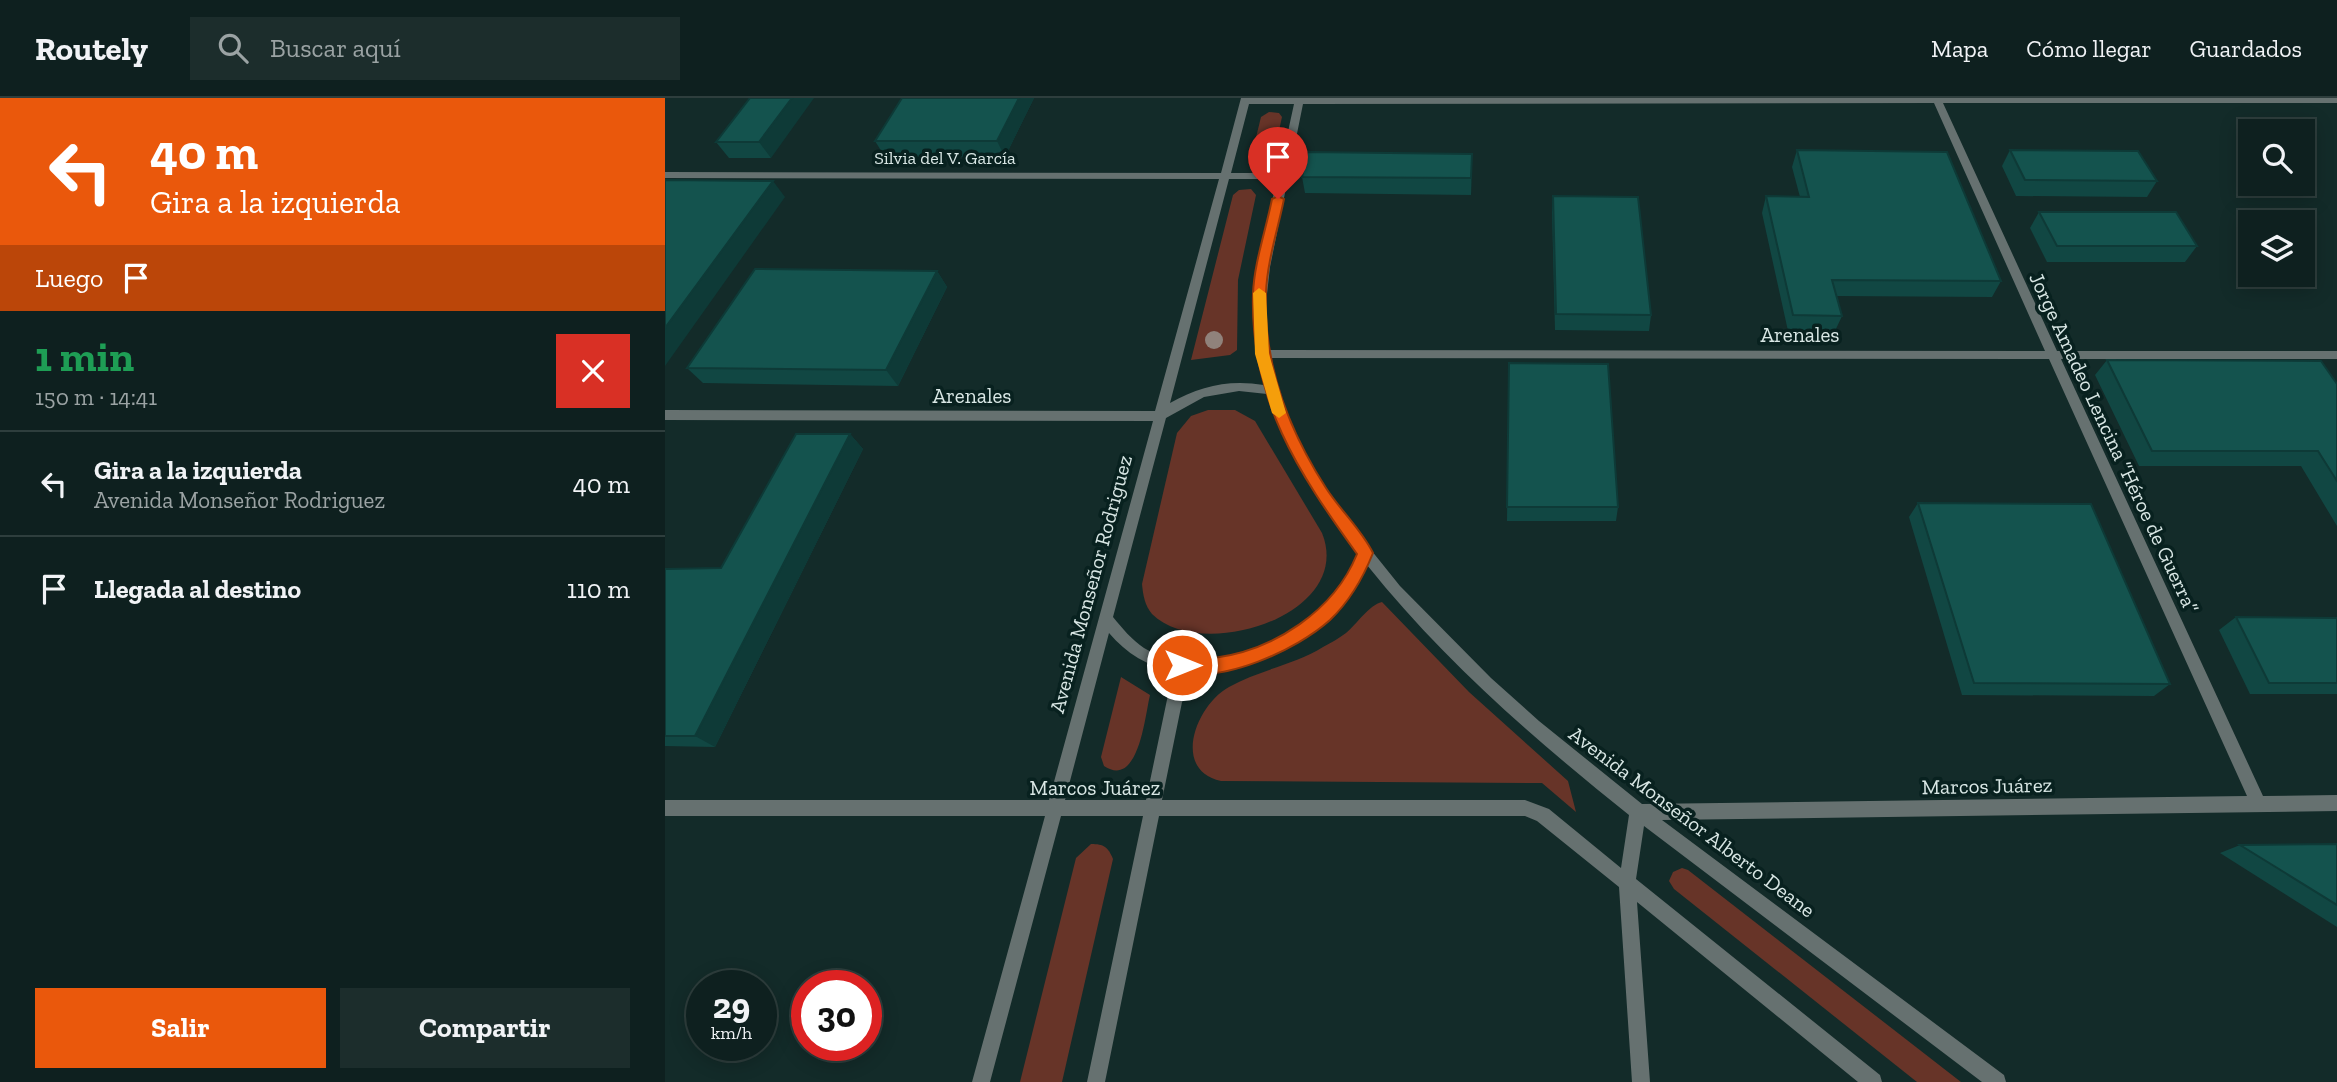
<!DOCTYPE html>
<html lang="es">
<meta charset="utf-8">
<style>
:root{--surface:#0e201f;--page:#1c2d2c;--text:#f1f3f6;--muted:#9ba3a4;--line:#2e3e3d;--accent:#ea580c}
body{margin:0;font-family:"Zilla Slab",serif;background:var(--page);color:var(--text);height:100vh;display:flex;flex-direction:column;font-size:26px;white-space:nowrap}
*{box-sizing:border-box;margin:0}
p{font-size:23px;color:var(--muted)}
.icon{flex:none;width:38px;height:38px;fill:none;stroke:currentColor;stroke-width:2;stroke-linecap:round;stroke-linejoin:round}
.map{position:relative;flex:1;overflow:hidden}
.sheet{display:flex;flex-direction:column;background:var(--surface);width:665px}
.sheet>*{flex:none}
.hud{background:#ea580c;color:#fff;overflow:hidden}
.tools{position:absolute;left:1573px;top:21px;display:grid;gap:14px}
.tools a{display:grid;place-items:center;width:77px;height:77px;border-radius:0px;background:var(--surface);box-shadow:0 4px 18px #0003,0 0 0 2px var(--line);font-size:35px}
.speed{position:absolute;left:21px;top:872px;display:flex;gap:14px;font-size:35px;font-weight:700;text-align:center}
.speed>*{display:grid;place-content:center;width:91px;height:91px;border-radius:50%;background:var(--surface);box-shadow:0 4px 18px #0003,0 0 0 2px var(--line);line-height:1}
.speed small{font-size:18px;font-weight:400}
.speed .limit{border:10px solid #d22;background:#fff;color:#111}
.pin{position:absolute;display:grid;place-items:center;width:60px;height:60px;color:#fff;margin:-72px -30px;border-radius:50% 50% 50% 0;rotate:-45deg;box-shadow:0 0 7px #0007}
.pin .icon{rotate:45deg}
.me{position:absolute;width:77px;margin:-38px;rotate:90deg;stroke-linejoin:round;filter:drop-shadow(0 0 5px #0008)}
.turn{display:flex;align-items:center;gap:24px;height:147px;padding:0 35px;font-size:32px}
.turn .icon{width:91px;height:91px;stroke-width:2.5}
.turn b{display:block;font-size:49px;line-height:60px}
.then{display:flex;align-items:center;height:66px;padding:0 35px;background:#0003;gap:14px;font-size:26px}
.round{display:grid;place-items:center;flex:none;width:74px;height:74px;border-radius:0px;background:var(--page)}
.headline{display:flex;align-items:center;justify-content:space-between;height:119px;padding:0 35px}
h1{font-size:42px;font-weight:700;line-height:52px;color:#1e9e55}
.button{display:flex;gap:14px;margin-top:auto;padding:14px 35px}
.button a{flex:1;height:80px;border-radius:0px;background:var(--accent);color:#fff;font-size:28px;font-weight:700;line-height:80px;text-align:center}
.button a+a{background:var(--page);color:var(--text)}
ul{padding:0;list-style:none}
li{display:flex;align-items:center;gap:21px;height:105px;padding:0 35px;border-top:2px solid var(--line)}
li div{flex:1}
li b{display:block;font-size:26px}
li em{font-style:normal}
header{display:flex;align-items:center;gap:42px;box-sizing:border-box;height:98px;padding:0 35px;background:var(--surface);border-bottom:2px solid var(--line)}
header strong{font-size:33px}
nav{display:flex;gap:38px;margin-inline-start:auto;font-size:24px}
.search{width:490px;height:63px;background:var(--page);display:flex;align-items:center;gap:18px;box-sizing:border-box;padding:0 24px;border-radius:0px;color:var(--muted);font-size:26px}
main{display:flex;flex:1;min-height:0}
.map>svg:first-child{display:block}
.green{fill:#673428}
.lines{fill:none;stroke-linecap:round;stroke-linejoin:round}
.street{fill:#667170;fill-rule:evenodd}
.tree{fill:#90827b}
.wall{fill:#114743}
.shaded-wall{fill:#0e3a37}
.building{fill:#14534e;stroke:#0e3a37;stroke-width:2}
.route{fill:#ea580c;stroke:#983908;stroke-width:2}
.slow{fill:#f59e0b}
.labels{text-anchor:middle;stroke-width:7;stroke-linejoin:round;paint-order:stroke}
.far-street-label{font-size:18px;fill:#d9e7e5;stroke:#08211f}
.street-label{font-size:21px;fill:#d9e7e5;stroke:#08211f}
</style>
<header>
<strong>Routely</strong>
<div class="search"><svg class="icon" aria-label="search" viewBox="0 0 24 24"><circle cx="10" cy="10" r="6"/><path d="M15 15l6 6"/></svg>Buscar aquí</div>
<nav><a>Mapa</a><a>Cómo llegar</a><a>Guardados</a></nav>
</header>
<main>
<section class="sheet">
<div class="hud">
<div class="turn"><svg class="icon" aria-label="left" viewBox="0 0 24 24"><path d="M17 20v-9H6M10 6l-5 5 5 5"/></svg><div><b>40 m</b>Gira a la izquierda</div></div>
<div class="then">Luego<svg class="icon" aria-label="arrive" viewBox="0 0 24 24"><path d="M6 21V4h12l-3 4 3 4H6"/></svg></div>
</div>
<div class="headline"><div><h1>1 min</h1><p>150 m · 14:41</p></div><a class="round" style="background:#d93025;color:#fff"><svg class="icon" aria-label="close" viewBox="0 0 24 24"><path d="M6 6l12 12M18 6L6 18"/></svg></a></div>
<ul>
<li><svg class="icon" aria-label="left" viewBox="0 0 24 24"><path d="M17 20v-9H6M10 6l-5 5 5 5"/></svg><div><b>Gira a la izquierda</b><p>Avenida Monseñor Rodriguez</p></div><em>40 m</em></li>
<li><svg class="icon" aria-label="arrive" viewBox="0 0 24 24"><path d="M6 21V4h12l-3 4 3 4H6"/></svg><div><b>Llegada al destino</b></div><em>110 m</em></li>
</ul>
<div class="button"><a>Salir</a><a>Compartir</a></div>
</section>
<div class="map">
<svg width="1672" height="984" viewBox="0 0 1672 984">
<rect width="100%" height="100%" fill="#132b29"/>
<g class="green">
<path d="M604,14L614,15L617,19L608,60L600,64L589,63L586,60L596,19Z"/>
<path d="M586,91L591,97L573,182L572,252L565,257L526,262L568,97L574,92Z"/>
<path d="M543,312H570L590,323L657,435C690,517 536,565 487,516C480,508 478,497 477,486L512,335L526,318Z"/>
<path d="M717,504L804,594L903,683L911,714L877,685L556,683C506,672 531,607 564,589C594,572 629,567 658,549C666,545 674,540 681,535C692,526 704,507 717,504Z"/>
<path d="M456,579L485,597C480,617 474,691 439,668L436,659Z"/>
<path d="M426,746C439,746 443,749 448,761L397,984H355L411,760Z"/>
<path d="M1017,770L1023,772L1296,984H1252L1009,791L1004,783L1008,774Z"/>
</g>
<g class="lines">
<path class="street" d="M576,0H1672V5H1278L1392,253H1672V261H1396L1598,698L1672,697V713L997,722L1339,977L1341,984H1317L979,728L971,781L1215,977L1217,984H1193L972,804L985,984H967L954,789L872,723L860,718H494L440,984H422L478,718H396L325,984H307L380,718H0V702H384L488,323L0,322V312L490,313L554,81L0,80V74L556,75ZM1269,5L1380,253L603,252L601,205L605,169L638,6ZM584,6H629L614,75H566ZM564,81H612C597,150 580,217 599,287C564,281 535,288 505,305ZM604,260L1384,261L1582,698L977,706L874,623L826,580L735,488L694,437L650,374L618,309ZM574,293L602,296C621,354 655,408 693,456C684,477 671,498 654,513C612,549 530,580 479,550C467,542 457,530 448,519L501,320L539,299ZM702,467C778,562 869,641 964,717L956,770L884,711L860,702H497L523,575C600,572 668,538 702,467ZM444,535C462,556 482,568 508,573L481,702H400Z"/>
</g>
<circle class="tree" cx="549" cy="242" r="9"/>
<g class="wall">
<path d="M85,0L106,60H64L51,44Z"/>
<path d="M237,0H369L340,59H220L210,43Z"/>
<path d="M1132,52L1336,183L1327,199L1171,198L1177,218L1170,233H1123L1097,115L1101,98L1135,99L1127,69Z"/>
<path d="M1345,52L1492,83L1482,99L1351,98L1337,68Z"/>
<path d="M807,56L806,97L640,95L637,79Z"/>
<path d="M888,98L986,217L984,233L890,232L887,114Z"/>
<path d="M1374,114L1532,148L1520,164H1382L1365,130Z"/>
<path d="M272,173L282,189L233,288L38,285L22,270Z"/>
<path d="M1442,262L1672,286V428L1636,368H1474L1430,277Z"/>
<path d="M844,265L953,409L951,423H842Z"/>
<path d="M185,336L198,351L50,649L0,648V471L56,470Z"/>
<path d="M1253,405L1505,586L1489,598L1297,597L1244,419Z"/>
<path d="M1571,519L1672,520V596H1585L1554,532Z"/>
<path d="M1672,746V829L1555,755L1575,747Z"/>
</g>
<g class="shaded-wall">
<path d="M127,0H149L106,60L94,44Z"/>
<path d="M354,0H369L340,59L332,43Z"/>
<path d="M807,56V72L806,97V80Z"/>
<path d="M108,83L120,99L0,268V230Z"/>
<path d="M272,173L282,189L233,288L221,272Z"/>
<path d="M185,336L198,351L50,649L30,638Z"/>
</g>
<g class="building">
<path d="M85,0H127L94,44H51Z"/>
<path d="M237,0H354L332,43H210Z"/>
<path d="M1132,52L1282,54L1336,183L1167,182L1177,218L1128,217L1101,98L1144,99Z"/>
<path d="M1345,52L1473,53L1492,83L1360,82Z"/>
<path d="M642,54L807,56L806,80L637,79Z"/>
<path d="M0,82L108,83L0,230Z"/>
<path d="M888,98L973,99L986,217L891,216Z"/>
<path d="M1374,114H1511L1532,148H1392Z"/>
<path d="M90,171L272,173L221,272L22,270Z"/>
<path d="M1442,262L1656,263L1672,286V383L1653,353H1487Z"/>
<path d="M844,265L943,266L953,409H842Z"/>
<path d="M131,336H185L30,638H0V471L56,470Z"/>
<path d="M1253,405L1426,406L1505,586L1309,585Z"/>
<path d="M1571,519L1672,520V585H1604Z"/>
<path d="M1672,746V807L1575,747Z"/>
</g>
<path class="route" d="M613,98L619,101C613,131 602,164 601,195C598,267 623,331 661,390C675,412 696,431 708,455C698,480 685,503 665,522C633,551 555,588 511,572L509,567L511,562C523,557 536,562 549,560C609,552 669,513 692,456C633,374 585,302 588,196C589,165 601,132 607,101Z"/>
<path class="slow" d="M594,190L601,195L604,256L621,315L614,320L607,315L590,256L588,195Z"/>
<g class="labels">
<g class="far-street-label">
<text x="280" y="66">Silvia del V. García</text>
</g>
<g class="street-label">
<text x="1135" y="244">Arenales</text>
<text x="307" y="305">Arenales</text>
<text transform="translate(1449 345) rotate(65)" y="7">Jorge Amadeo Lencina “Héroe de Guerra”</text>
<text transform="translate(426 486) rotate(-75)" y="7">Avenida Monseñor Rodriguez</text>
<text transform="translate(1322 688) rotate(-1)" y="7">Marcos Juárez</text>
<text x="430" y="697">Marcos Juárez</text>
<text transform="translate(1027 724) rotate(37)" y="7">Avenida Monseñor Alberto Deane</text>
</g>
</g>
</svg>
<div class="tools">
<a><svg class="icon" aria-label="search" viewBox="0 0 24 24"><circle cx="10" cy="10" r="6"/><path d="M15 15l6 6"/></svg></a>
<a><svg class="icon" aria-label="layers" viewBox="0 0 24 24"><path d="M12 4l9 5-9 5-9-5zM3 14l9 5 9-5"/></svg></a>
</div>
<div class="speed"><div>29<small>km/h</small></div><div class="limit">30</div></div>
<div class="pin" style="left:613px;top:101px;background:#d93025"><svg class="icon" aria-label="arrive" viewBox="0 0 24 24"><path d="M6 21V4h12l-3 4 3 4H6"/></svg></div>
<svg class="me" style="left:517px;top:567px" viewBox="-20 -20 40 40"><circle r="17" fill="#ea580c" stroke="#fff" stroke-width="3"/><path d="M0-11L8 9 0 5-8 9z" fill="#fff"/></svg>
</div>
</main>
